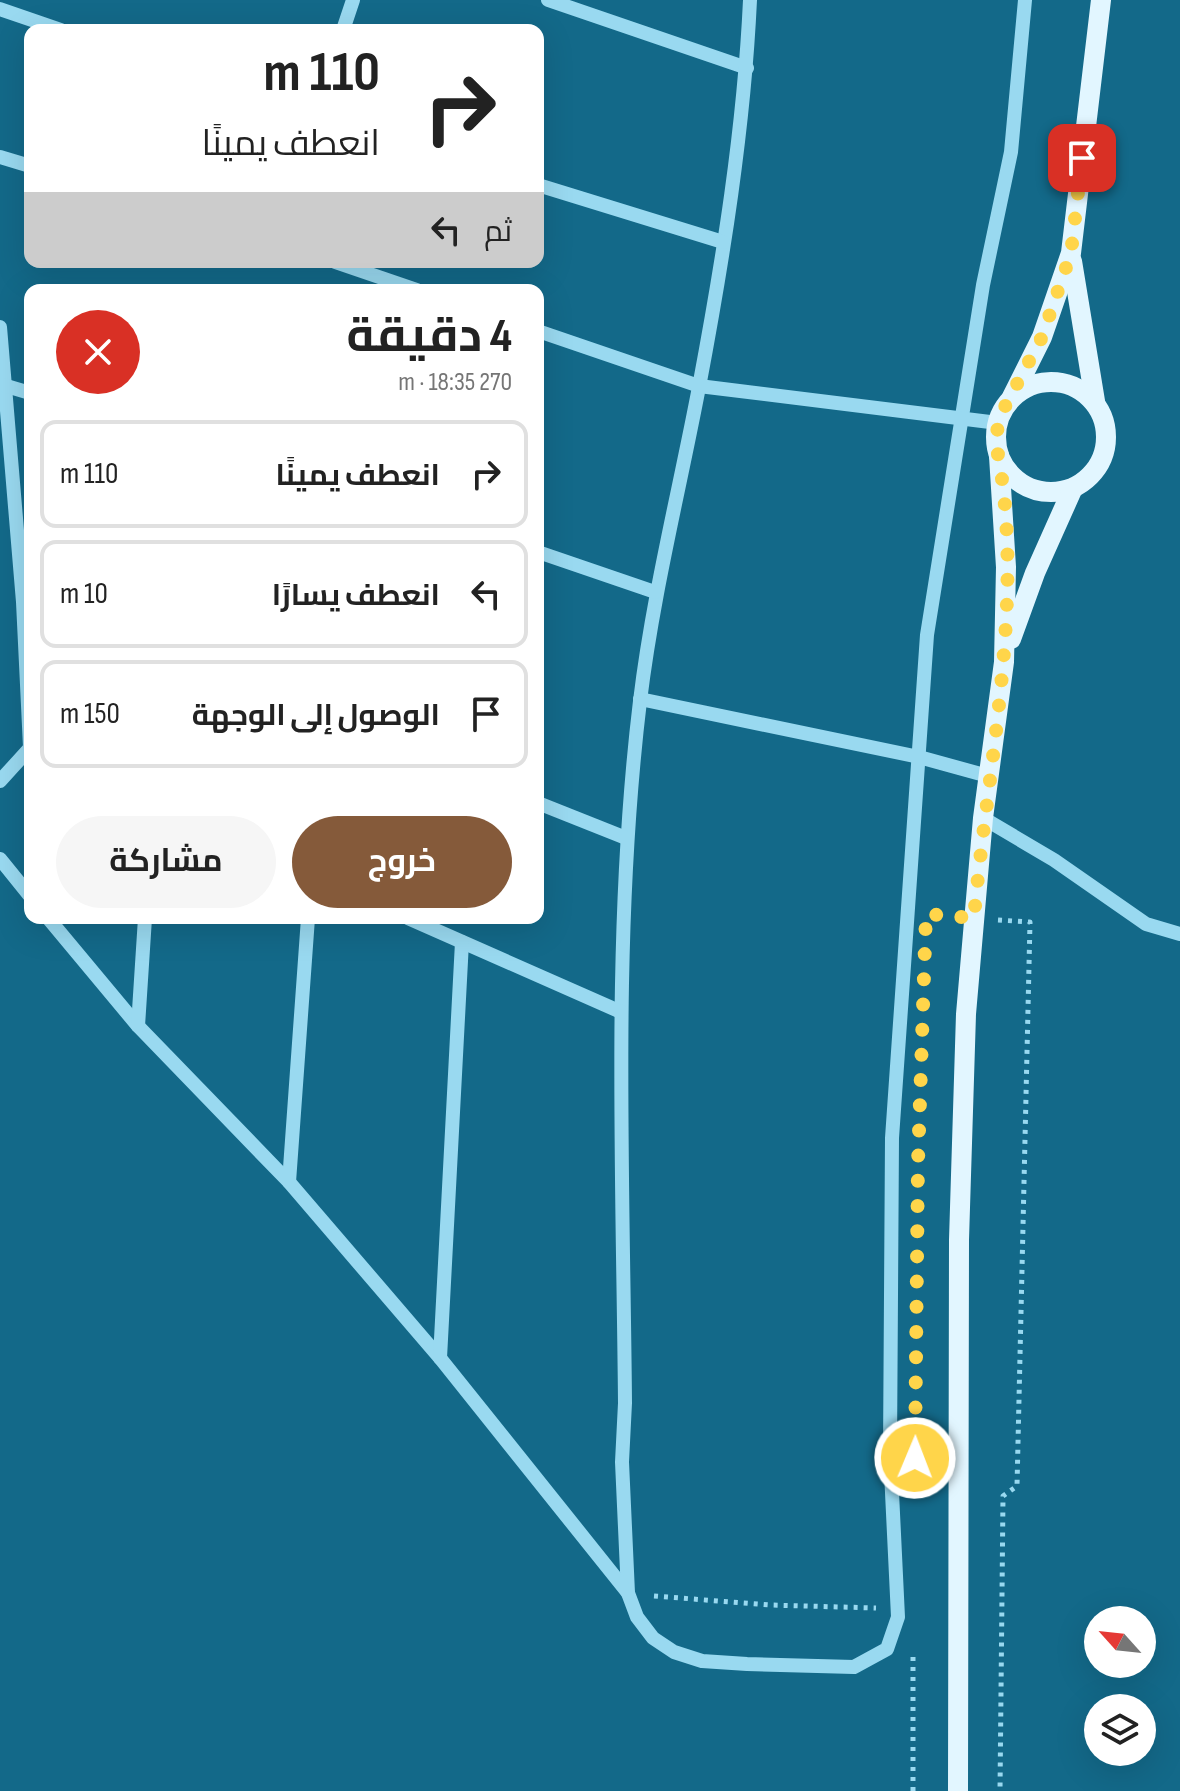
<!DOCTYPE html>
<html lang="ar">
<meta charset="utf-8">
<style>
:root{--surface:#fff;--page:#f6f6f6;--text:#222;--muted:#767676;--line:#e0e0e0;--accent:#855a3a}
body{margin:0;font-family:"Sofia Sans Condensed",Cairo,sans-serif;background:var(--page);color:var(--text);direction:rtl;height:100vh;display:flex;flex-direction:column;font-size:30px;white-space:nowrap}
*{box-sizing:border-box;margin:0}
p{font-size:26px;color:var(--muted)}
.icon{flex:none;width:44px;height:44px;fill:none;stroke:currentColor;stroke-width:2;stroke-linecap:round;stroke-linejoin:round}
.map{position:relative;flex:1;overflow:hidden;direction:ltr}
.side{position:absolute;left:24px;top:284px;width:520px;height:640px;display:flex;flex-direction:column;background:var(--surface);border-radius:16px;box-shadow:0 8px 32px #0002;direction:rtl}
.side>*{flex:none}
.hud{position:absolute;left:24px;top:24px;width:520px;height:244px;border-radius:16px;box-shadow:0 8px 32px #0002;direction:rtl;background:#fff;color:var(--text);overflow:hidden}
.needle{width:52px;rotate:297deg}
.buttons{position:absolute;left:1084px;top:1606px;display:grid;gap:16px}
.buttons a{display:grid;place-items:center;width:72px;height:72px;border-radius:50%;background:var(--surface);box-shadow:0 8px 32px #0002;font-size:40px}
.pin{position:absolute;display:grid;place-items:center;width:68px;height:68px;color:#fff;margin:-34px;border-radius:16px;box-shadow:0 4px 12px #0006}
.me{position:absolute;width:88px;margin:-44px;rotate:1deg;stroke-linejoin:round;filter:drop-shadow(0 0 6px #0008)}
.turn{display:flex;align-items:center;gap:28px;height:168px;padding:0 32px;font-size:36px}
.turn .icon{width:104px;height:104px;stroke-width:2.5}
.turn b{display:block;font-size:56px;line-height:68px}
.then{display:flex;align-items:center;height:76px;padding:0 32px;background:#0003;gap:16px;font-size:30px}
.round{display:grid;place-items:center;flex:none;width:84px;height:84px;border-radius:42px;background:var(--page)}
.summary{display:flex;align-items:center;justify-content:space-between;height:136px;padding:0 32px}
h1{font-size:48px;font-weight:700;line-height:60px}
.action{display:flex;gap:16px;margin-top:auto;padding:16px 32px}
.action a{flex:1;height:92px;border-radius:48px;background:var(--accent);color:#fff;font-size:32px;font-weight:700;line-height:92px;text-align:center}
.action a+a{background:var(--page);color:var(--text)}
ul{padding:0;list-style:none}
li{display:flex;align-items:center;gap:24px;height:108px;margin:0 16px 12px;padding:0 16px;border:4px solid var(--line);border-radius:16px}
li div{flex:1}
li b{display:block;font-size:30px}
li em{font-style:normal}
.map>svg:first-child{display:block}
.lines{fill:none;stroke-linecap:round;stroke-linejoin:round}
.path{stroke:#99d9f0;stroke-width:5;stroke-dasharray:4 6;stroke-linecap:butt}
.minor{stroke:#99d9f0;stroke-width:14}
.major{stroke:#e2f6ff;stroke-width:20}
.route{stroke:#ffd54a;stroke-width:14;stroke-dasharray:0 25.2}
</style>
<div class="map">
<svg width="1180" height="1791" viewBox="0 0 1180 1791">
<rect width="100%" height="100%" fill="#136989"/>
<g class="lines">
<g class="path">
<path d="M998,920L1030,922L1017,1486L1003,1496L1000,1791"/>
<path d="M654,1596L770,1605L876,1608"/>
<path d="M913,1791V1652"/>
</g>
<g class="minor">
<path d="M548,0L747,68"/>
<path d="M750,0C744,129 723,260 699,387C679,492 653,594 640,701C612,933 623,1169 625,1403L622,1462L628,1593L637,1617L653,1638L674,1652L702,1661L747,1664L854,1667L887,1649L898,1617L890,1451L892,1138L927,635L983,285L1011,152L1025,0"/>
<path d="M0,9L61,30"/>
<path d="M343,30L353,0"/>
<path d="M0,157L30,166"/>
<path d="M538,185L723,242"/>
<path d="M335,262L417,290"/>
<path d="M0,327L23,602L30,747"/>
<path d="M538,331L699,386L998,423"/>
<path d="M3,385L30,393"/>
<path d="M538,552L655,592"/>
<path d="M640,699L919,757L988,776"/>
<path d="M0,781L30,748"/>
<path d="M538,803L626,838"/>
<path d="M983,818L1054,860L1146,924L1180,934"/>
<path d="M0,859L30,896"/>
<path d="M48,918L138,1026L289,1182L440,1358L628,1593"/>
<path d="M408,918L621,1012"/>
<path d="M138,1026L145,918"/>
<path d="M289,1182L308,918"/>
<path d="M440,1358L462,942"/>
</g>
<g class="major">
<path d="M1072,261L1095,401"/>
<circle cx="1051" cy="437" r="55"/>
<path d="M1012,397L1042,337L1071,253L1101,0"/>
<path d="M1011,639L1035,573L1073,488"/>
<path d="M958,1791L959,1240L966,1014L983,818L1004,662L1006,567L999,456"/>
</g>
</g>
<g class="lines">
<path class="route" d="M915,1458L918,1163L926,914L974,918C987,767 1028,588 995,440L1001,414L1042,337L1071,253L1082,158"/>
</g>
</svg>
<div class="buttons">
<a><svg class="needle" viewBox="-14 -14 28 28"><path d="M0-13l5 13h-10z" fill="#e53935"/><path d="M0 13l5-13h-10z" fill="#767676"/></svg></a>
<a><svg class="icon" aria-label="layers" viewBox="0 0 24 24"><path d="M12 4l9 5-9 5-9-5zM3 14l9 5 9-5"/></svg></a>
</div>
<div class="pin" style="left:1082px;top:158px;background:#d93025"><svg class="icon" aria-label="arrive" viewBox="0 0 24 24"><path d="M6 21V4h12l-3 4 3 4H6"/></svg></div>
<svg class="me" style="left:915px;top:1458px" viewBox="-20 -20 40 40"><circle r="17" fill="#ffd54a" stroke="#fff" stroke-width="3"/><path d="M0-11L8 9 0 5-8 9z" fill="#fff"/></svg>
<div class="hud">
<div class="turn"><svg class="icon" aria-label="right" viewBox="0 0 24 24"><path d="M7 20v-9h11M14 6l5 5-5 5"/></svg><div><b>110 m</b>انعطف يمينًا</div></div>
<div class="then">ثم<svg class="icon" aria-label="left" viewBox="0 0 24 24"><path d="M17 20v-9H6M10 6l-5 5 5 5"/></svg></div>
</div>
<section class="side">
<div class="summary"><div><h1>4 دقيقة</h1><p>270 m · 18:35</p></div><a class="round" style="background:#d93025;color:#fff"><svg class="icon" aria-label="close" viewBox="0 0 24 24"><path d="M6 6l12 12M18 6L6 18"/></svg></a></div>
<ul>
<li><svg class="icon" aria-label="right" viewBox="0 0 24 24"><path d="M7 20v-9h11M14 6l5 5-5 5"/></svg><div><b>انعطف يمينًا</b></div><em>110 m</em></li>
<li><svg class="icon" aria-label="left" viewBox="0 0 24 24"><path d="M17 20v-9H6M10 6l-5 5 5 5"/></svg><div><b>انعطف يسارًا</b></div><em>10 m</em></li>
<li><svg class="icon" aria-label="arrive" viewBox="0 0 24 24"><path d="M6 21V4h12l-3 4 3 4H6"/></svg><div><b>الوصول إلى الوجهة</b></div><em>150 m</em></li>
</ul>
<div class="action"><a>خروج</a><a>مشاركة</a></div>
</section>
</div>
